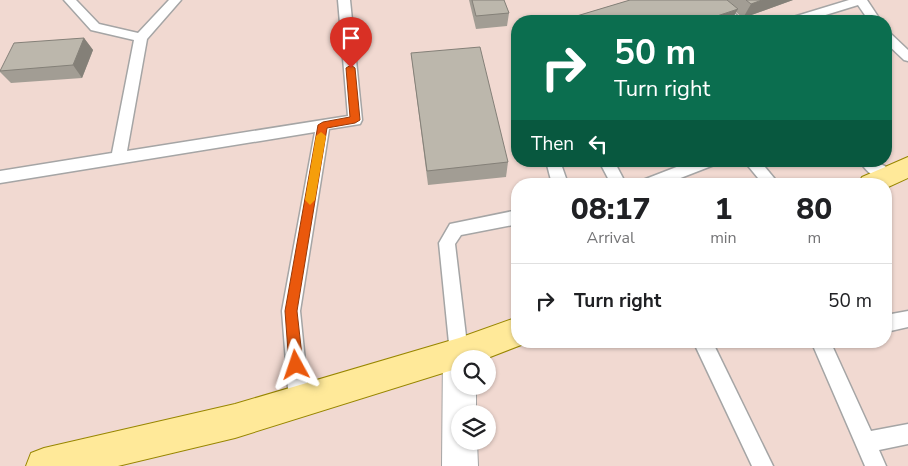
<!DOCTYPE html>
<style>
:root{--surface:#fff;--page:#f2f2f2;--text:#202124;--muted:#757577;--line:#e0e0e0}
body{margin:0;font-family:"Nunito Sans",sans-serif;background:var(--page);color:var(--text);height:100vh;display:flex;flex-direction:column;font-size:19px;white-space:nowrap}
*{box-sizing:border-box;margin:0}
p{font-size:16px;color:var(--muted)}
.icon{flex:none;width:28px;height:28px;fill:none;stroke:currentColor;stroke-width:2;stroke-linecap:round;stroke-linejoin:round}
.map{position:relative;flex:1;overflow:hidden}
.sheet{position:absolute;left:511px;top:178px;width:381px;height:170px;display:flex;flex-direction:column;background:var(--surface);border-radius:20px;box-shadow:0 1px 4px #0004}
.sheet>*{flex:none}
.guide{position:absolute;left:511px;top:15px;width:381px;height:152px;border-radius:20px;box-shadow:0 1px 4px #0004;background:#0b6e4f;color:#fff;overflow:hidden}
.tools{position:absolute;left:451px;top:350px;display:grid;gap:10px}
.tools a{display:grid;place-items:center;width:45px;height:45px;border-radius:50%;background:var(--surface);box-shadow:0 1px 4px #0004;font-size:25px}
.pin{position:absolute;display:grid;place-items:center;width:42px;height:42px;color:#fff;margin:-51px -21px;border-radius:50% 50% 50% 0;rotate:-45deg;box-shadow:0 0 5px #0007}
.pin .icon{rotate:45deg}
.me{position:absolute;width:55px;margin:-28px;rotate:355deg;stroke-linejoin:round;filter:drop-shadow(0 0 4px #0008)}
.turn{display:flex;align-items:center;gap:18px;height:105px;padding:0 20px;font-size:22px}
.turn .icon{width:65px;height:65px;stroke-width:2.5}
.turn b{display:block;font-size:35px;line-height:42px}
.then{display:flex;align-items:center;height:48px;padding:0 20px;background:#0003;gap:10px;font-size:19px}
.eta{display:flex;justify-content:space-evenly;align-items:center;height:85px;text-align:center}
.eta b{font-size:30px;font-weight:800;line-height:35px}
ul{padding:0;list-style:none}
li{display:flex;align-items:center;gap:15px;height:75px;padding:0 20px;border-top:1px solid var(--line)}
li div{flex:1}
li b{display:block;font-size:19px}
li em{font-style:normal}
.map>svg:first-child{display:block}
.commercial{fill:#f1d9d1;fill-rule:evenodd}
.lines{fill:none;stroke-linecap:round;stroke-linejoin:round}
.lane-casing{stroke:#a5a5a5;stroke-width:3}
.street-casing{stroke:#a5a5a5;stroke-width:2}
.primary-casing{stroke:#988600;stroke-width:2}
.lane{fill:#fff;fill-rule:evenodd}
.street{fill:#fff;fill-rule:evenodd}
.primary{fill:#ffe999;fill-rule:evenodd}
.wall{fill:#a29d94}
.shaded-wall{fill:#848078}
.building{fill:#bcb7ac;stroke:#848078}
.route{fill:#ea580c;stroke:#983908}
.slow{fill:#f59e0b}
</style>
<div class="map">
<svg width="908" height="466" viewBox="0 0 908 466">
<rect width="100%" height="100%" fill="#efeee3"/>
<path class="commercial" d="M0,0H908V466H0ZM518,21H886V161H518ZM518,184H886V341H518ZM460,359H488V386H460ZM460,414H488V441H460Z"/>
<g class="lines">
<g class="lane-casing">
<g id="lane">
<path d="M64,0H76L99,24L138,33L169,0H181L147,39L127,151L348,116L338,0H350L362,120L360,124L329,129L300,311L309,401L306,408L299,411L292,408L289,401L282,311L315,132L0,183V171L112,153L134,40L91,30Z"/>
<path d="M706,0H719L743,21H730Z"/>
<path d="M849,0H867L881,21H869L858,5L806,21H788L790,18Z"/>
<path d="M886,32L890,33L908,50V61L904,60L886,43Z"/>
<path d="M546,161H560L568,184H552Z"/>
<path d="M599,161H614L626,184H611Z"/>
<path d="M692,161H716L714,165L665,184H641L643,180Z"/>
<path d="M744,161H760L779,184H763Z"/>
<path d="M860,161C874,161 887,163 895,177L892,181C881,185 865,171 860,161Z"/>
<path d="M518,210V224L461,235L455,244L468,353L466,359H460L459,362L452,359L450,353L439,243L450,224Z"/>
<path d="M908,311V327L886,332V315Z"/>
<path d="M693,341H712L773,466H752Z"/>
<path d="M811,341H830L871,431L908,424V444L879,450L886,466H865Z"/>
</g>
</g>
<g class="street-casing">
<path id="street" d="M459,338L470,342L475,359H460V386H476V414H460V441H477L478,466H442L443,353L448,342Z"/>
</g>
<g class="primary-casing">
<g id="primary">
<path d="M908,157V178L886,188V184H858L862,177Z"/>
<path d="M518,317V341L529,342L485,359H460L459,368L235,438L118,466H26L31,453L44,448L235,404L459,338Z"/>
</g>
</g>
<use href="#lane" class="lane"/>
<use href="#street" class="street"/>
<use href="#primary" class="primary"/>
</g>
<g class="wall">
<path d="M469,0H504L509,13L507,26L476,29Z"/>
<path d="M630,0H793L743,18L736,12L731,21H560Z"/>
<path d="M84,38L93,50L82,78L11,83L0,72V70Z"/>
<path d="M411,53L508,162L506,177L428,185L413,69Z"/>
<path d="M656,161H677L661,167Z"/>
</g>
<g class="shaded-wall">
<path d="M762,0H793L743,18L751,4Z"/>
<path d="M738,9L731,21H712L714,17Z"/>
<path d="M84,38L93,50L82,78L73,65Z"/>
<path d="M665,161H677L661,167Z"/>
</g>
<g class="building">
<path d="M472,0H504L509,13L476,16Z"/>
<path d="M630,0H727L738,9L714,17L719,21H560Z"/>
<path d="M746,0H762L751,4Z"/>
<path d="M84,38L73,65L0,71L14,43Z"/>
<path d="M480,47L508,162L427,171L411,53Z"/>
</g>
<path class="route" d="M351,65L355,68L360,120L355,123L327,128L297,311L303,365L301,370L296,372L291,370L289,365L285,311L318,125L323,122L350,117L346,68Z"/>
<path class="slow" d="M321,132L326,136L315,200L310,205L305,200L316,136Z"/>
</svg>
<div class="tools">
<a><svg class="icon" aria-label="search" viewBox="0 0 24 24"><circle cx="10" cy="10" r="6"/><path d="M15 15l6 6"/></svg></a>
<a><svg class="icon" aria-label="layers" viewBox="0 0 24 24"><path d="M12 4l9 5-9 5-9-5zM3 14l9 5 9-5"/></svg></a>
</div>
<div class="pin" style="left:351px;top:68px;background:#d93025"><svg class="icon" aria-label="arrive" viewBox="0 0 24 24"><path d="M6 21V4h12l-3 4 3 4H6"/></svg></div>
<svg class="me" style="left:296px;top:365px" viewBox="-20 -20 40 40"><path d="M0-17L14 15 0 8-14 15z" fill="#ea580c" stroke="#fff" stroke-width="4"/></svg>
<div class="guide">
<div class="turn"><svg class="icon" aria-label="right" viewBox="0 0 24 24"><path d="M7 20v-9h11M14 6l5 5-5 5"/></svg><div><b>50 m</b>Turn right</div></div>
<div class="then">Then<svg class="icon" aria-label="left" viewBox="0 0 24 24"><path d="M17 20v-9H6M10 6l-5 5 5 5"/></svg></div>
</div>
<section class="sheet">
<div class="eta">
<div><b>08:17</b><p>Arrival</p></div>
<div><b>1</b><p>min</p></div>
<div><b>80</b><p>m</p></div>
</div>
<ul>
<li><svg class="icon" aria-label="right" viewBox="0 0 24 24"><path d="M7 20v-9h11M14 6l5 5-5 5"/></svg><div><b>Turn right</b></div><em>50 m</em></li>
</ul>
</section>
</div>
